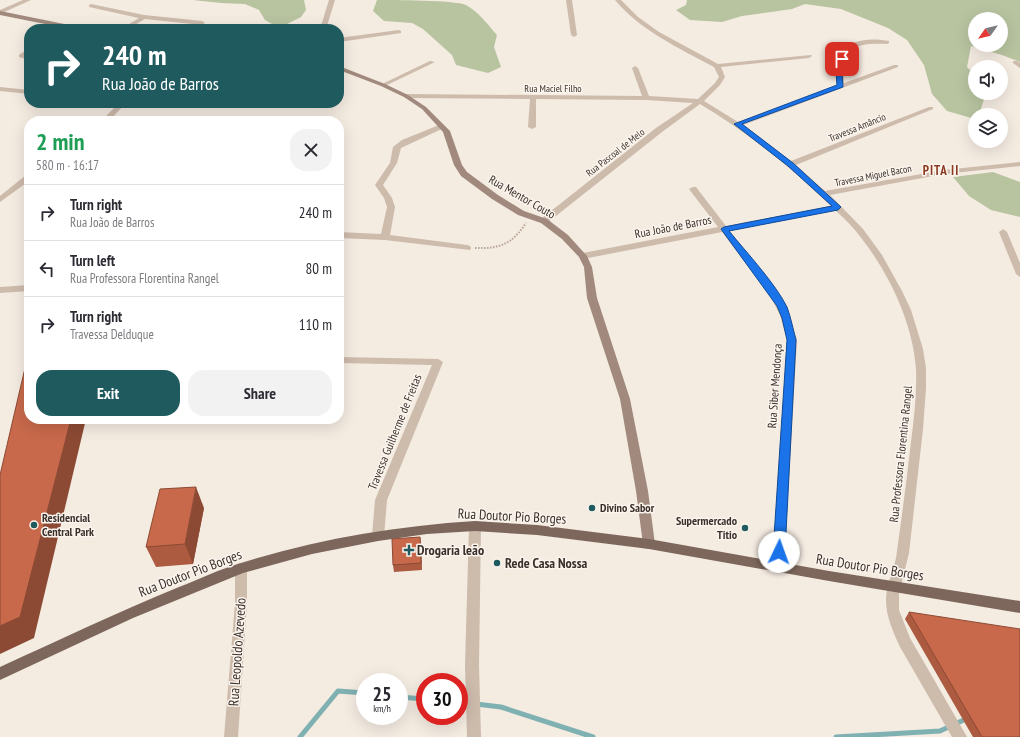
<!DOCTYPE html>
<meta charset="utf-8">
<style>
:root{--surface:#fff;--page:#f2f2f3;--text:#2b2b33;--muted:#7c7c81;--line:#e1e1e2;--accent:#1f5a5e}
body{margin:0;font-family:"PT Sans Narrow",sans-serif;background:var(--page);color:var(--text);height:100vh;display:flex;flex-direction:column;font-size:15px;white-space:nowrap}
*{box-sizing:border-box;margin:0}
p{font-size:13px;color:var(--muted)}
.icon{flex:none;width:22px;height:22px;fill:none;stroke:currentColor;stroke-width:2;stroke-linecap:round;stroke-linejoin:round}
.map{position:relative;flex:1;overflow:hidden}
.sheet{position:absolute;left:24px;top:116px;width:320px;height:308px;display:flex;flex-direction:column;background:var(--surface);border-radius:16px;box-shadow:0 4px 16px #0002}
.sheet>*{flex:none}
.banner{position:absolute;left:24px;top:24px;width:320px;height:84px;border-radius:16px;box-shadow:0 4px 16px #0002;background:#1f5a5e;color:#fff;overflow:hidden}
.needle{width:26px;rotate:236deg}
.tools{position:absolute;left:968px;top:12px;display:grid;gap:8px}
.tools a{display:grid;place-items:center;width:40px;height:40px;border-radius:50%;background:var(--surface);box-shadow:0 4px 16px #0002;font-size:20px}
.speed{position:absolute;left:356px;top:673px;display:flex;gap:8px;font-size:20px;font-weight:700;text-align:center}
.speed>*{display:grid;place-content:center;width:52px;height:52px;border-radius:50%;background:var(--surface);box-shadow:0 4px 16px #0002;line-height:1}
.speed small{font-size:10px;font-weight:400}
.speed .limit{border:6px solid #d22;background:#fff;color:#111}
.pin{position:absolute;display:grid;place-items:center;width:34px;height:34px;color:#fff;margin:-17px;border-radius:8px;box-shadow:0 2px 6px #0006}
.me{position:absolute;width:44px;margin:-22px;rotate:3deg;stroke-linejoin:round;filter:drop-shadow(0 0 3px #0008)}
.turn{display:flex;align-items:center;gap:14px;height:84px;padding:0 12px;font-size:18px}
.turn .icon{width:52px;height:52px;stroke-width:2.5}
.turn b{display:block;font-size:28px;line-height:34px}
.round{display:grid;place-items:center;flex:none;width:42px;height:42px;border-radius:16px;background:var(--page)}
.headline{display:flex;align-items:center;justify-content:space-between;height:68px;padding:0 12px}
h1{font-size:24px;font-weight:600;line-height:30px;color:#1e9e55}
.cta{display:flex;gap:8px;margin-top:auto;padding:8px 12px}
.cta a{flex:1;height:46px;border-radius:16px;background:var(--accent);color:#fff;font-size:16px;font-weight:600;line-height:46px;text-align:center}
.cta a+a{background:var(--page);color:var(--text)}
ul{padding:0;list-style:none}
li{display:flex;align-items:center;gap:12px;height:56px;padding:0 12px;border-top:1px solid var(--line)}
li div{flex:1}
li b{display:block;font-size:15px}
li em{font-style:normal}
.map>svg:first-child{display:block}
.green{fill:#b8c4a0;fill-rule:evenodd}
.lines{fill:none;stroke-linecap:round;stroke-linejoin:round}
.stream{stroke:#7fb0b2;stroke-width:5}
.path{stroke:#b9a596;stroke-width:2;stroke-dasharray:1.5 1.5;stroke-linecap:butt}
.street{fill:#cdbbac;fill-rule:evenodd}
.secondary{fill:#a18a7d;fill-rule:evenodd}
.primary{fill:#7d675c;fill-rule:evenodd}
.wall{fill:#ac5a40}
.shaded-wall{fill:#8c4a34}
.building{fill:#c8694b;stroke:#8c4a34}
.route{fill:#1a73e8;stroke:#114b97}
.poi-dot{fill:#1f5a5e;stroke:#fbf5ee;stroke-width:1.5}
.labels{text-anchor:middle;stroke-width:3;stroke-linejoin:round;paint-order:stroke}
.far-street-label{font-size:10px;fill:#3b302b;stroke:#fbf5ee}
.street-label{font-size:12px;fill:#3b302b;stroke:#fbf5ee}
.poi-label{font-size:12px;font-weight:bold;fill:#3b302b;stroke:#fbf5ee;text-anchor:start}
.far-district-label{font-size:13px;font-weight:bold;letter-spacing:1px;fill:#8c3b22;stroke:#fbf5ee}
.near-street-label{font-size:14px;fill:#3b302b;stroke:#fbf5ee}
.near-poi-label{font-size:14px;font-weight:bold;fill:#3b302b;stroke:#fbf5ee;text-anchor:start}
</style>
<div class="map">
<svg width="1020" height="737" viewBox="0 0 1020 737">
<rect width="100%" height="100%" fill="#f4ebe1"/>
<g class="green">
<path d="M193,0H304L306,10L301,17L279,28L265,20L259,10L245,4L221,3Z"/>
<path d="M377,0C395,0 453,0 466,5C479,12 488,25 497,35L494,47L501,67L488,73L456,65L452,55L423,29L412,23L384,21L373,11Z"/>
<path d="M687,0H1020V62L1002,55L971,46L967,67L975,75V93H986L979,115H975V119L947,111L932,94L924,65L907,40L888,28L841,9L805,4L792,9L742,16L722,22L690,20L676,10L686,5ZM975,19H1001V45H975Z"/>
<path d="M993,172L1020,182V217L991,210L969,196L953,177Z"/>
</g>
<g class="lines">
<g class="stream">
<path d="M399,697L425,699"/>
<path d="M459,702L501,707L593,737"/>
<path d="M300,737L338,691L365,693"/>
<path d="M836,737L940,731L968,718"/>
</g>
<path class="path" d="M475,248C500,249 512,244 526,223"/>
<g class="street">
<path d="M23,0H31L0,14V10Z"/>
<path d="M329,0H335L326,29H320Z"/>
<path d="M566,0H572L577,35L574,37L571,35Z"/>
<path d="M615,0H621L638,17L659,32L718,64L811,55L812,56L809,58L721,67L725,77L720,85L704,101L738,122L838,85C837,75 836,64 840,54C849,38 874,38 889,41V43L887,44C854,43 841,47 844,83L894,65H898V67L743,125L791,161L929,107H933V109L796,165L825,191L944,170L1020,162V166L944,174L830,195L863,229L882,255L902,291L911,310L923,349L926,368V388L923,429L909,553L899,594V610L910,638L967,737H952L900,647C891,627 882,608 888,586C891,574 896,563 897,551C902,515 907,478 911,442C914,418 917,394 916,369C913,324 890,275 862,239C854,228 845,219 835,210L729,230L777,291L789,315L797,340L784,567L782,571L778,572L774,571L772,567L787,340L780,315L768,292L722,232L583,259L579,256L583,253L718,227L689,189L693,187H696L726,226L831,206C791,167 748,133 700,104L662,132L547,223H541L540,221L541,219L656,128L693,103L646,100L536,99V127L532,129L528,127L530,99L406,98L403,96L406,94L642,96L632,68L635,66L638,68L649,96L698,99L715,83L719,77L714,67C679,48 641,31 615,0Z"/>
<path d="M91,4L144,15L202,21L205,23L202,25L145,19L128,29H121L139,18L89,7V5Z"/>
<path d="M399,30L401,31V33L339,42V38Z"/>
<path d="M29,48V53L26,55L29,56V60L19,57V55Z"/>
<path d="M430,61L435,62L385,86L380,85Z"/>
<path d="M1013,61H1017L1020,63V68L1013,63Z"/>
<path d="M0,87L29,90V94L0,91Z"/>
<path d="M119,103H126L109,121H101Z"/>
<path d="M439,125H442L446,127L401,148L397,163L383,185L392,198L395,207L390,235L467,245L470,246L471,248L470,250L385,240L339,238V232L381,234L387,207L384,198L375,185L390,163L393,147L402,140Z"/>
<path d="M26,175H29V181L0,202V196Z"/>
<path d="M1003,229L1007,232L1020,263V277L1016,274L999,232Z"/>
<path d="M29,285V291L0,293V287Z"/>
<path d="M339,357L438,359L443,362L387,500L384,536L382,539L378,541L374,539L372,536L375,500L432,365L339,363Z"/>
<path d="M475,521L479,523L481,526L479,665L481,737H467L465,665L469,526L471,523Z"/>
<path d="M241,563L245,564L247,568V603L238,737H224L235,603V568L237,564Z"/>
</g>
<g class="secondary">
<path d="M0,11L79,27L82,29H70L0,15Z"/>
<path d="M339,66L385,84L408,95L426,107L450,131L462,165L467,172L498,195L524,211L547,219L568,235L587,256L592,267L597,298L630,399L648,491L655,544L653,548L649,549L645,548L643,544L636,491L620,399L587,298L584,267L579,257L562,239L541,223L518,215L492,199L461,176L454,165L443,132L422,109L404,97L381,86L339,70Z"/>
</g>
<path class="primary" d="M475,521L537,525L649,539L829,571L1020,601V613L829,581L649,549L537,535L475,531L427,534L378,541L312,554L243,573L133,618L0,680V667C59,640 118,612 179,587C200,579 220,569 241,563C317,539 396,526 475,521Z"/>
</g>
<g class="wall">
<path d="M204,508L193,564L156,567L146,547Z"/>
<path d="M420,537L422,570L394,572L393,565Z"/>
<path d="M909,612L1020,737H973L905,619Z"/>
</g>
<g class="shaded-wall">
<path d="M71,419H86L34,638L0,654V626Z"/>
<path d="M196,487L204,508L193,564L185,544Z"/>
<path d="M420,537L421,544L422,570L421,563Z"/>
</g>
<g class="building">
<path d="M29,351V419H71L20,617L0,626V475Z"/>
<path d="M196,487L185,544L146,547L160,489Z"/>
<path d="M420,537L421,563L393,565L392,539Z"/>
<path d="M909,612L1020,629V737H982Z"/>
</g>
<path class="route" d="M842,57L845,59L842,73L843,87L742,124L793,163L841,207L838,210L729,231C747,253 775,283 787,307C791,318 793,329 796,340L785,552L783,556L779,557L775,556L773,552L787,340L782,318L777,306L721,229L724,227L832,206L788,166L734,124L837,85L836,73L839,59Z"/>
<g class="poi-dot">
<circle cx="592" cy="508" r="4"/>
<circle cx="34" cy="525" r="4"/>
<circle cx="745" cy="528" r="4"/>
<path d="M407 544h4v4h4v4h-4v4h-4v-4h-4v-4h4z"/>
<circle cx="497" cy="563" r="4"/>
</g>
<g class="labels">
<g class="far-street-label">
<text x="553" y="92">Rua Maciel Filho</text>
<text transform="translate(857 127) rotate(-22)" y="4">Travessa Amâncio</text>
<text transform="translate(615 152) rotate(-38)" y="4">Rua Pascoal de Melo</text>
<text transform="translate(873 175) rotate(-11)" y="4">Travessa Miguel Bacon</text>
</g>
<g class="street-label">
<text transform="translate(522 197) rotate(30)" y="4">Rua Mentor Couto</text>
<text transform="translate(673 227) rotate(-11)" y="4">Rua João de Barros</text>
<text transform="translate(775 386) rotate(-86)" y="4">Rua Siber Mendonça</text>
<text transform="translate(395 432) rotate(-68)" y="4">Travessa Guilherme de Freitas</text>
<text transform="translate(901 454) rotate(-84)" y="4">Rua Professora Florentina Rangel</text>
</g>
<g class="poi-label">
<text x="600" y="512">Divino Sabor</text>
<text x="42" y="522">Residencial<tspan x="42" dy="14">Central Park</tspan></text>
<text x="737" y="525" text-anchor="end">Supermercado<tspan x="737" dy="14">Titio</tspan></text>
</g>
<g class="far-district-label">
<text x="941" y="175">PITA II</text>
</g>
<g class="near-street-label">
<text transform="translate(512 516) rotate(3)" y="5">Rua Doutor Pio Borges</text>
<text transform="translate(870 567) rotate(9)" y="5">Rua Doutor Pio Borges</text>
<text transform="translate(190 573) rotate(-21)" y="5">Rua Doutor Pio Borges</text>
<text transform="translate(237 652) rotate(-86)" y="5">Rua Leopoldo Azevedo</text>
</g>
<g class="near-poi-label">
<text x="417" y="555">Drogaria leão</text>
<text x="505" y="568">Rede Casa Nossa</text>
</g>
</g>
</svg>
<div class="tools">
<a><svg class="needle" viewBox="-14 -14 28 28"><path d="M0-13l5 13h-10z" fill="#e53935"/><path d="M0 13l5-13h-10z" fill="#7c7c81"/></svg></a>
<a><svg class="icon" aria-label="sound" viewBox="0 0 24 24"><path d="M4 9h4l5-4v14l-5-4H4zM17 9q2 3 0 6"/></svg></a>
<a><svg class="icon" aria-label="layers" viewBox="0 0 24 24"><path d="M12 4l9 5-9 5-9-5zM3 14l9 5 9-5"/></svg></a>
</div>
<div class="speed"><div>25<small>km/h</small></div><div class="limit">30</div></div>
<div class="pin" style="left:842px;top:59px;background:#d93025"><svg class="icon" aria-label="arrive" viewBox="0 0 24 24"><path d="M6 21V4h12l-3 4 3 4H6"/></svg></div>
<svg class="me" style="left:779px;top:552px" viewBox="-20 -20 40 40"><circle r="19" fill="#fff"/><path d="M0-13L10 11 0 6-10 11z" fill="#1a73e8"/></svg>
<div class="banner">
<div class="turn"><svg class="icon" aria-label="right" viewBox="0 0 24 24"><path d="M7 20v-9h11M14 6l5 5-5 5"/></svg><div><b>240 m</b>Rua João de Barros</div></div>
</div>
<section class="sheet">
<div class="headline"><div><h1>2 min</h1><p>580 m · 16:17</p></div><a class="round"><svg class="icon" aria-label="close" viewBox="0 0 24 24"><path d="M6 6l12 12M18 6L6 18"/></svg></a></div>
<ul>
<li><svg class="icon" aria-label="right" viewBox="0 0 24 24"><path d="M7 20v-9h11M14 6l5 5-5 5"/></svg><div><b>Turn right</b><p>Rua João de Barros</p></div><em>240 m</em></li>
<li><svg class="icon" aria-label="left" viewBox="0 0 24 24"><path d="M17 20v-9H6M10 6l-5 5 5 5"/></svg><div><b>Turn left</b><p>Rua Professora Florentina Rangel</p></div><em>80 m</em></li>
<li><svg class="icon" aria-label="right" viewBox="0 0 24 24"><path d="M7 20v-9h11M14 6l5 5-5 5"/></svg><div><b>Turn right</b><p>Travessa Delduque</p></div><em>110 m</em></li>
</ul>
<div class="cta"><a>Exit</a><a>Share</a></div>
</section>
</div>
